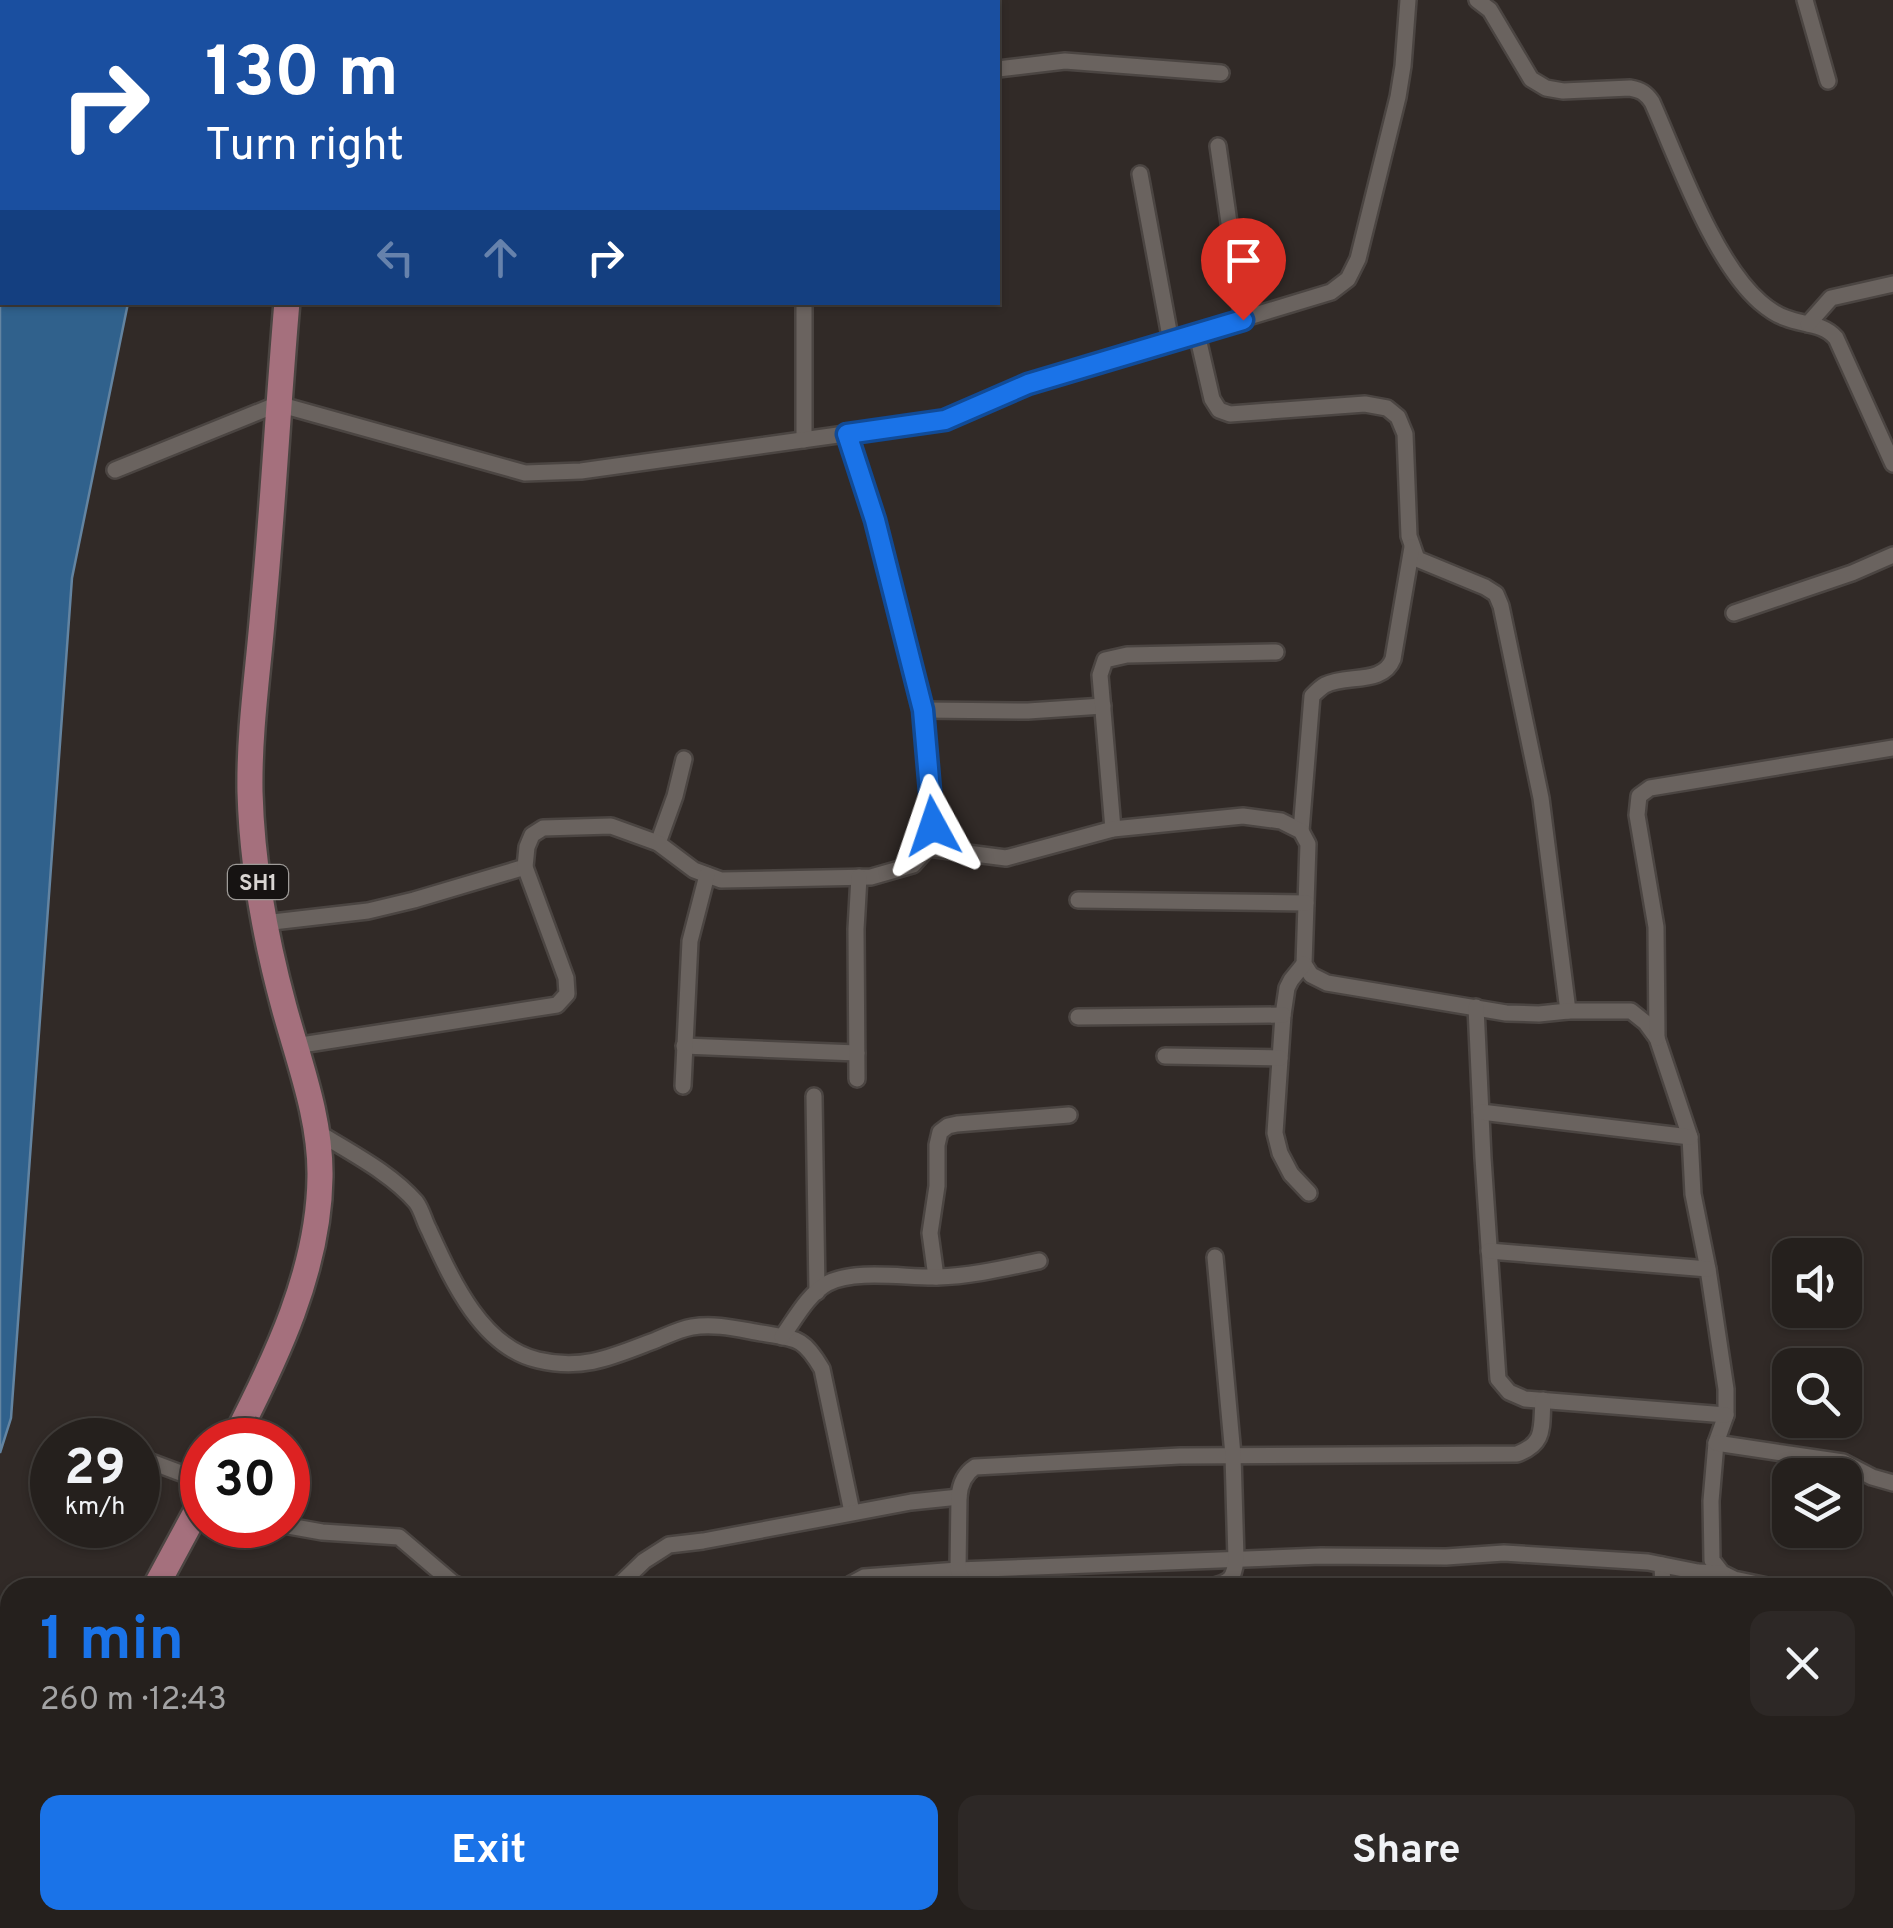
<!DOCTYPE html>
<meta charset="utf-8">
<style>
:root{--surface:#25201d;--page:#2d2826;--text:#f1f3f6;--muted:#a3a3a4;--line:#423e3b;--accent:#1a73e8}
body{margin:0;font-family:Overpass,sans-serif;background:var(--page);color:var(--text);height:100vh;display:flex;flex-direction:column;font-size:38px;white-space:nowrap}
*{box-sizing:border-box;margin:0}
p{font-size:32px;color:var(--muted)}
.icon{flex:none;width:55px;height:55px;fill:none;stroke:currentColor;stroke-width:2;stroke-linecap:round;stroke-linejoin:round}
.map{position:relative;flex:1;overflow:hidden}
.drawer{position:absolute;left:0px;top:1578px;width:1895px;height:352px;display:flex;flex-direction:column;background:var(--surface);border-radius:30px 30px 0 0;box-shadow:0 2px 8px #0004,0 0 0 2px var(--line)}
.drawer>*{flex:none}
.banner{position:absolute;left:0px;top:0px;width:1000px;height:305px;box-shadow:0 2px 8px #0004,0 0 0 2px var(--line);background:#1a4fa0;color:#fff;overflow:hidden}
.buttons{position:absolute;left:1772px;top:1238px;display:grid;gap:20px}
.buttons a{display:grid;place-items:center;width:90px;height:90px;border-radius:20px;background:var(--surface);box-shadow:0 2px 8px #0004,0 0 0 2px var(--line);font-size:50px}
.speed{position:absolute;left:30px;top:1418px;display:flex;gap:20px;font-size:50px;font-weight:700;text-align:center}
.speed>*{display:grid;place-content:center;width:130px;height:130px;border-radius:50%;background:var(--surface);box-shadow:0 2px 8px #0004,0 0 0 2px var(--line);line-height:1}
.speed small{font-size:25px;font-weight:400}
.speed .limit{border:15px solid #d22;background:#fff;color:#111}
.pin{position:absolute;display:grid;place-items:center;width:85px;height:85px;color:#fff;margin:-102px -42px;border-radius:50% 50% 50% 0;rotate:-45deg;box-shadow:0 0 10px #0007}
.pin .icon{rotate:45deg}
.me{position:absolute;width:110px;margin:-55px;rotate:355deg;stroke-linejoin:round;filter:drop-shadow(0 0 8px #0008)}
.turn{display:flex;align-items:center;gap:35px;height:210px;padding:0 40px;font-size:45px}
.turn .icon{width:130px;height:130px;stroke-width:2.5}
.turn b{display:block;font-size:70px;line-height:85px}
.lanes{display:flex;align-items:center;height:95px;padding:0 40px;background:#0003;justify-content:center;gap:50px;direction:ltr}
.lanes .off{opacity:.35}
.round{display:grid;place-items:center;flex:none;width:105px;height:105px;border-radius:20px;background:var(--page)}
.headline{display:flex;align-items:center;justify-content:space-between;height:170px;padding:0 40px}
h1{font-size:60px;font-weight:700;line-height:75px;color:var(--accent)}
.button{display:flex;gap:20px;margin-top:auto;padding:20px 40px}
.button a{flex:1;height:115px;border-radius:20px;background:var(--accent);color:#fff;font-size:40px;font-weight:700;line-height:115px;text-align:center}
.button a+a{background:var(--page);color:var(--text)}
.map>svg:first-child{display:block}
.water{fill:#30618c;stroke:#6384a1;stroke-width:2.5}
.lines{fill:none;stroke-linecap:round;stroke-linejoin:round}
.minor-casing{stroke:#4b4542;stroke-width:20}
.primary-casing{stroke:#4b4542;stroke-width:30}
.minor{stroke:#6a635f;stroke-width:15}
.primary{stroke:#a5707d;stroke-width:25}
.route-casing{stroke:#114b97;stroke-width:25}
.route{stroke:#1a73e8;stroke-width:18}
.labels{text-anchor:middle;stroke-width:10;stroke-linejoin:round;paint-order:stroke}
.shield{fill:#161312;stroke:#9e9b98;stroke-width:2.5}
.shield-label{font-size:22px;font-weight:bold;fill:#d9d5d2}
</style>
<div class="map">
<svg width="1893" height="1928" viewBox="0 0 1893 1928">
<rect width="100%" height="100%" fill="#312a27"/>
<path class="water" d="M0,0H180V2H2V302L128,303L72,578L11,1418L0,1453Z"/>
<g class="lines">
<g class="minor-casing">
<g id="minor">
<path d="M1477,0L1490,10L1531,79L1546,88L1563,91L1630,88C1641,90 1646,93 1652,102C1678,160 1713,261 1760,302C1767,308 1776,315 1786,318C1803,325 1823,323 1836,338L1893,464"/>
<path d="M1805,0L1828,81"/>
<path d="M563,2L564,0"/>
<path d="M931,2L932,0"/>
<path d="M998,69L1065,61L1221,73"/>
<path d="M1218,146L1243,320"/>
<path d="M1140,174L1171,342"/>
<path d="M1808,324L1831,298L1893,284"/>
<path d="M1197,334L1212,399L1219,410L1230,414L1365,404L1387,408L1398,417L1405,434L1409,536L1417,559L1485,587L1496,594L1501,606L1541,798L1568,1011"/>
<path d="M804,440V302"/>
<path d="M115,470L278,404L525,473L581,471L945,420L1028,384L1331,292L1348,279L1358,259L1398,97L1403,66L1408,0"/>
<path d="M1734,613L1852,573L1893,555"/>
<path d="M923,710L1028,711L1103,706"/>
<path d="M1113,829L1100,675L1105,660L1127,655L1276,652"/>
<path d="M1301,831L1312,696C1316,692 1321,687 1325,685C1347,674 1383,685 1393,659L1412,547"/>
<path d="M658,843L675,796L684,759"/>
<path d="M928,848L1006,858L1113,829L1243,816L1281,821L1301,831L1308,844L1304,964L1311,975L1327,983L1506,1013L1539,1014L1568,1011H1631L1646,1023L1657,1038L1690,1137L1693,1194L1708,1269L1726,1389V1415L1716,1443L1711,1501L1712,1560L1722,1573L1734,1579L1777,1588"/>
<path d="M1078,900L1306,903"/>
<path d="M264,923L368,911L414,900L525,867"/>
<path d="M1304,964L1291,980L1287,988L1283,1015L1275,1133L1280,1153L1291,1174L1309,1193"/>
<path d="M1476,1007L1483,1158L1498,1379L1509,1392L1525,1399L1726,1415"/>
<path d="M1078,1017L1283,1015"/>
<path d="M1657,1038L1656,927L1637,815L1639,796L1650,788L1893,748"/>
<path d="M295,1046L557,1005L567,994L566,978L525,867L527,847L532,835L543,828L611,826L658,843L694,870L721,880L871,877L913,865L928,848L933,826L923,710L875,520L847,433"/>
<path d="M684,1046L857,1053"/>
<path d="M1165,1056L1280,1058"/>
<path d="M857,1079L856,929L859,877"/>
<path d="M683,1086L690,941L707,875"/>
<path d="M814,1096L817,1292"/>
<path d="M1481,1112L1690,1137"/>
<path d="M316,1131C349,1152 390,1172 416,1202C422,1210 424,1221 429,1230C451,1278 481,1347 538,1360C584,1371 614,1356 656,1340C668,1335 680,1329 692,1327C715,1323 738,1329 761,1333C796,1339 803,1336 822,1369L852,1512"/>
<path d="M1489,1251L1708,1269"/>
<path d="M936,1277L930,1233L937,1186V1145L940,1132L948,1126L957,1124L1069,1115"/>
<path d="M782,1337C795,1319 808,1294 828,1283C856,1269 906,1278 938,1277C972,1276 1005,1268 1039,1261"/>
<path d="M77,1434L93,1440"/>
<path d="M1716,1443L1843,1462L1872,1477L1893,1483"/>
<path d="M138,1457L202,1481"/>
<path d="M283,1525L322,1532L399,1537L453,1583L464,1588"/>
<path d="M1662,1565L1663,1588"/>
<path d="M616,1588L644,1561L669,1545L703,1541L911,1502L959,1497"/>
<path d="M849,1588L851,1584L864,1577L958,1570L1321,1556L1446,1557L1504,1553L1648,1562L1698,1572L1722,1573"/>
<path d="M966,1588L958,1570L959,1497C960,1484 964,1474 975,1467L1180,1456L1517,1454C1546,1443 1541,1428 1543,1400"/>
<path d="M1208,1588C1228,1582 1234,1582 1236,1559L1233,1455L1215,1257"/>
<path d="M1885,1623L1893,1624"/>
<path d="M317,1920V1928"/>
<path d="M826,1920V1928"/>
<path d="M1053,1920V1928"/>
<path d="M1453,1920L1455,1928"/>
<path d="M1686,1920V1928"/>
<path d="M1874,1920L1875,1928"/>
<path d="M181,1928V1920"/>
</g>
</g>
<g class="primary-casing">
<g id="primary">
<path d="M321,2V0"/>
<path d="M234,1440C276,1359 319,1270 320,1177C321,1119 299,1062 284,1007C265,937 252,865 250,792C249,731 258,672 263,611C273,508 278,405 287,302"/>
<path d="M155,1588L202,1501"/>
<path d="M0,1886L10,1856"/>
</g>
</g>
<use href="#minor" class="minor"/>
<use href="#primary" class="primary"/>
</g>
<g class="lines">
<g class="route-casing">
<path id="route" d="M933,826L923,710L875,520L847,434L945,420L1028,384L1243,320"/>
</g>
<use href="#route" class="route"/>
</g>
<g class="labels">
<rect class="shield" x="228" y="865" width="60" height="34" rx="8"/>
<g class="shield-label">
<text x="258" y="890">SH1</text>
</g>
</g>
</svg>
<div class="buttons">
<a><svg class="icon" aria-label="sound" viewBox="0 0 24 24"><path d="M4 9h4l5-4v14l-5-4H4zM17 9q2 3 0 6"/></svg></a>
<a><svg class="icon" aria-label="search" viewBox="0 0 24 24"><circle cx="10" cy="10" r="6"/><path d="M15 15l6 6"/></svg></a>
<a><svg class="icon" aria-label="layers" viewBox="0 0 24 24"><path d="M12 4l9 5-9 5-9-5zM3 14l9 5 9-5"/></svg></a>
</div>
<div class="speed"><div>29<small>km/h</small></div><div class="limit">30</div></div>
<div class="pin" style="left:1243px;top:320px;background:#d93025"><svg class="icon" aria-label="arrive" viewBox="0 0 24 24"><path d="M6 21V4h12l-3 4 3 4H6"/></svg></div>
<svg class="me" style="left:933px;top:826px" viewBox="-20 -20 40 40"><path d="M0-17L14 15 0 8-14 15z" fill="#1a73e8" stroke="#fff" stroke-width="4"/></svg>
<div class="banner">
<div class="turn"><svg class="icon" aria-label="right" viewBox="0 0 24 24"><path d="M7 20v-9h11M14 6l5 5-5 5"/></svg><div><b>130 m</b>Turn right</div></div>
<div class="lanes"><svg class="icon off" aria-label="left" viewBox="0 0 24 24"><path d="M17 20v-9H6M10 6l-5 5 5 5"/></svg><svg class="icon off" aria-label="ahead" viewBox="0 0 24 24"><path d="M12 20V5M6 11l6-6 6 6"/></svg><svg class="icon" aria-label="right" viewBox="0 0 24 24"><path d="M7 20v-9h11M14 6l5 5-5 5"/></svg></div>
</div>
<section class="drawer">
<div class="headline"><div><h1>1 min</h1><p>260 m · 12:43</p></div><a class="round"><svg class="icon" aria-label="close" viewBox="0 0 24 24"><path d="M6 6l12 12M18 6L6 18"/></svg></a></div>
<div class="button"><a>Exit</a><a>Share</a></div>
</section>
</div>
